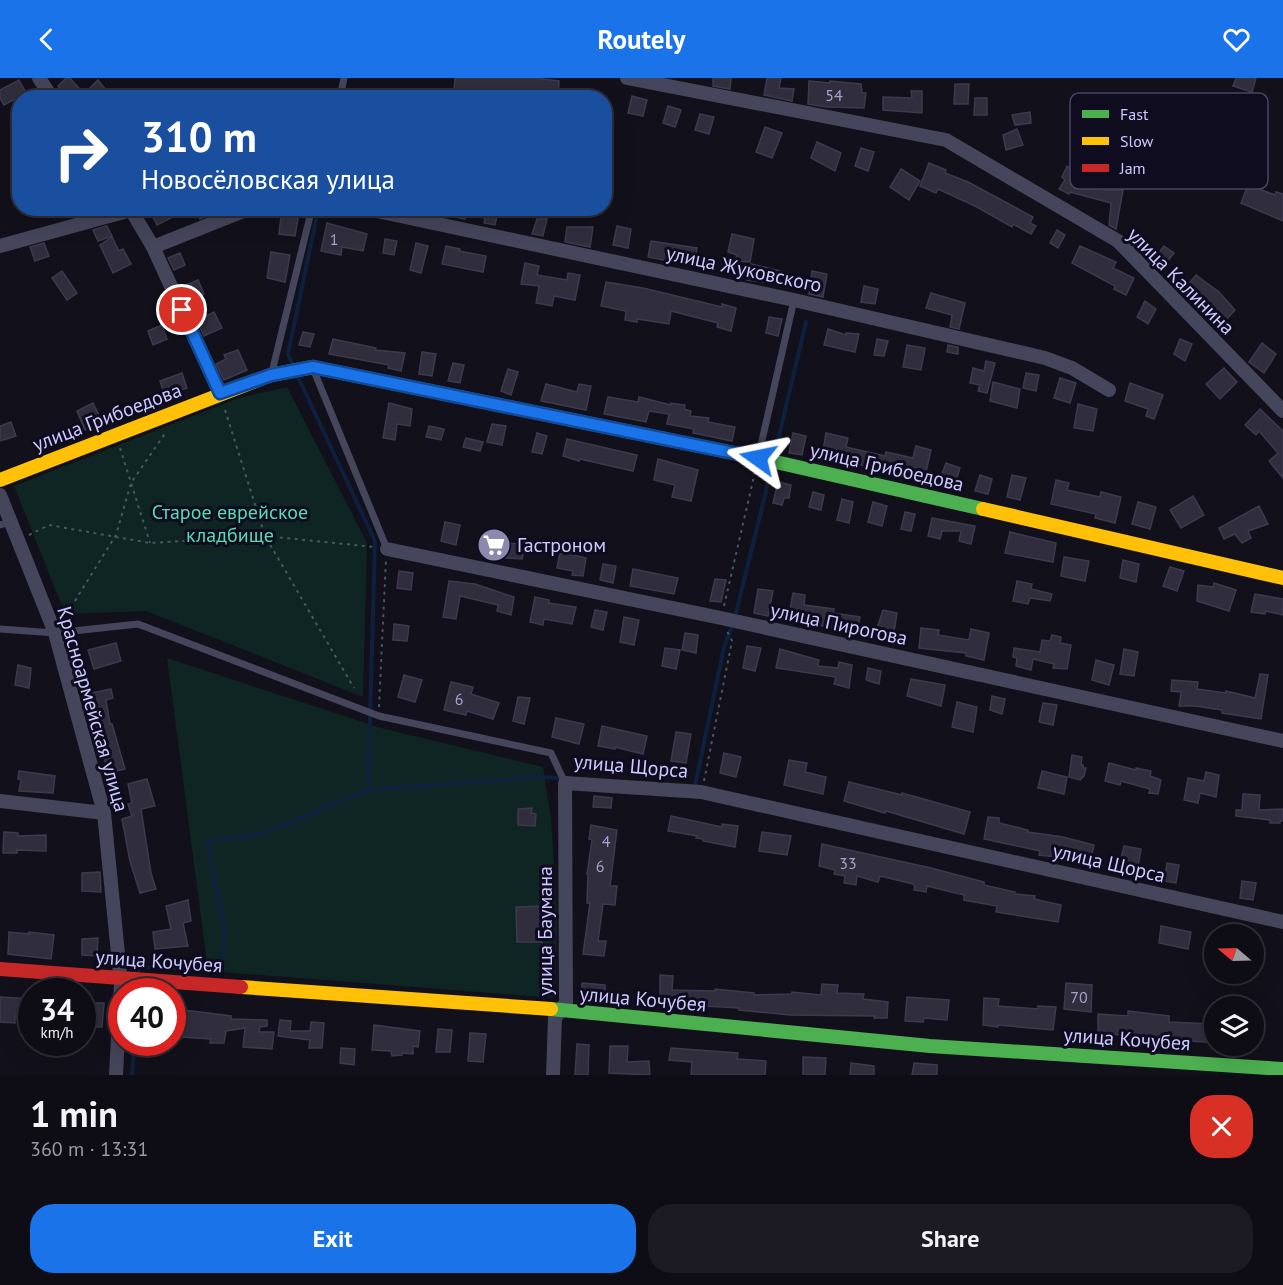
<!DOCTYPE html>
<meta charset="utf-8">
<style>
:root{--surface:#0e0c14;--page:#1c1a22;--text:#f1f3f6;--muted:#9b9ba0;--line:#2e2c34;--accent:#1a73e8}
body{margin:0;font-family:"PT Sans",sans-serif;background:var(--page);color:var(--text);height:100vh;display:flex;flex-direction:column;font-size:22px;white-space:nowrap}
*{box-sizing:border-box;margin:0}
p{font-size:20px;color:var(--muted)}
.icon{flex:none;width:33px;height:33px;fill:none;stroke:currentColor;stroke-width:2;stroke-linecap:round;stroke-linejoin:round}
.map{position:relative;height:997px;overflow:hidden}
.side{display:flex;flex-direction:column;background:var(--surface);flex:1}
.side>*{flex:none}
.top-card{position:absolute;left:12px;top:12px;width:600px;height:126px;border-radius:24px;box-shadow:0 6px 24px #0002,0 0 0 2px var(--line);background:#1a4fa0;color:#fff;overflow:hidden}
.needle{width:39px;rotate:289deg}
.controls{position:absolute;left:1204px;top:846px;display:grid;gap:12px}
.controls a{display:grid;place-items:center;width:60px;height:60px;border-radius:50%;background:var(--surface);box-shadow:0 6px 24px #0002,0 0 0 2px var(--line);font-size:30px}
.speed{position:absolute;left:18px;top:900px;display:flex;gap:12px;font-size:30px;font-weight:700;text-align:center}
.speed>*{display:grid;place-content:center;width:78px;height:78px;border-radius:50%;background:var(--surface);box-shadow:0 6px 24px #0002,0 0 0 2px var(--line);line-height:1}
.speed small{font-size:15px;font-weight:400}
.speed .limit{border:9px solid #d22;background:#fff;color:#111}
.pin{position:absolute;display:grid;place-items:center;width:51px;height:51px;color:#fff;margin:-26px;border:3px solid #fff;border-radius:50%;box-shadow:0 2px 6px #0007}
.me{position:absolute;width:66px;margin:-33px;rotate:282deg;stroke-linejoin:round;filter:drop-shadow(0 0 4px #0008)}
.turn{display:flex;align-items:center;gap:21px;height:126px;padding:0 30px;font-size:27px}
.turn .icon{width:78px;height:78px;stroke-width:2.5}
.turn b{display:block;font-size:42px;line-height:51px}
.round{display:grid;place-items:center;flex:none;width:63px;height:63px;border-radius:24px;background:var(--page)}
.summary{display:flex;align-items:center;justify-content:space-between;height:102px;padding:0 30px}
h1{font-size:36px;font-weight:700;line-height:45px}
.primary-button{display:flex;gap:12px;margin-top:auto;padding:12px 30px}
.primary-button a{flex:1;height:69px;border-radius:24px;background:var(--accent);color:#fff;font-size:24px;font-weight:700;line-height:69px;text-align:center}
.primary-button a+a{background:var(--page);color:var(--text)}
header{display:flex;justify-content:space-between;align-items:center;height:78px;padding:0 30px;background:var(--accent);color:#fff;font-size:27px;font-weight:700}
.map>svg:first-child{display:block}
.green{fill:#0f2524}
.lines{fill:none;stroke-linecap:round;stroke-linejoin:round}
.stream{stroke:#0d213e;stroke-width:4}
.building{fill:#302d3d;stroke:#3d3a4f;stroke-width:1.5}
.path{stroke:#475661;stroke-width:2;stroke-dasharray:3 4.5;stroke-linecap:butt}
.lane{stroke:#45455b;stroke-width:7}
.street{stroke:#45455b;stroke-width:14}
.fast{stroke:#4caf50;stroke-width:14}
.slow{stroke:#ffc107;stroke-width:14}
.jam{stroke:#c62828;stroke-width:14}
.route-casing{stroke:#114b97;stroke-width:15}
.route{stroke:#1a73e8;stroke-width:10}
.labels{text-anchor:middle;stroke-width:6;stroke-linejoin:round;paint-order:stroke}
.number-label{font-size:16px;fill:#a6a3ce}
.street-label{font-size:20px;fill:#cdcaff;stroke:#0e0c1e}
.park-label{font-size:20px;fill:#57ddb5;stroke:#0e0c1e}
.poi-label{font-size:20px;fill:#cdcaff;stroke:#0e0c1e;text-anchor:start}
.key{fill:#0e0c1e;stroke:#474562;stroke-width:1.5}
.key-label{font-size:16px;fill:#cdcaff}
</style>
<header><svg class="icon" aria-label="back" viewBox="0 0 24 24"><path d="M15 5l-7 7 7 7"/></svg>Routely<svg class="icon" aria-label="heart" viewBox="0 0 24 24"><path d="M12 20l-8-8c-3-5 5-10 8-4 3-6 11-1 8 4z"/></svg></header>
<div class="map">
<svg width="1283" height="997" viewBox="0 0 1283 997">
<rect width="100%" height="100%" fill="#12101a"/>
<g class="green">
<path d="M287,309L367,465L363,619L146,533L65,536L14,408L239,320Z"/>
<path d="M167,580L381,650L543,689L551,740L557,837L555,920L208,893Z"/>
</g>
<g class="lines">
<g class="stream">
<path d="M293,287L288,276L316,142"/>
<path d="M774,379L806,244"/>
<path d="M735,539L772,389"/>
<path d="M692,708H695L724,569L733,546"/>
<path d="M368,712L539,699L561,700"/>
<path d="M138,897V889L221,891L225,854L207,763L261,756L368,712L375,463L297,297"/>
<path d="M132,997L135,964"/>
</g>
</g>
<g class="building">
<path d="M66,0H70L84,16L98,2L112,20H68L58,8Z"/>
<path d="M455,0H536L559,3L558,20L485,18L486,13L454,12Z"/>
<path d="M713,0H731L730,11L713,8Z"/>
<path d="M767,0H781L779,10L794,11L792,23L764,17Z"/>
<path d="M1236,0H1256L1252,14L1233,8Z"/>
<path d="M19,2L26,15L4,27L0,20V12Z"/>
<path d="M809,3L830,5V3L861,6L862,15H866L864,30L826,29L808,26Z"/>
<path d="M955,6H969L968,26H954Z"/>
<path d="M911,13H922V35L883,32V19L912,20Z"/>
<path d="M632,18L647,22L643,38L628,35Z"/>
<path d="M975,20H987V37H974Z"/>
<path d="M668,28L681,32L675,49L663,45Z"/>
<path d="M1030,34L1031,45L1015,47L1012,37Z"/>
<path d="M700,36L714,39L709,56L695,52Z"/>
<path d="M765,49L782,55L772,80L756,74Z"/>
<path d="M1017,51L1023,67L1006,72L1003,57Z"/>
<path d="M817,64L841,75L835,93L811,80Z"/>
<path d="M861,70L874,74L868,93L855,88Z"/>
<path d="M929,85L946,92L945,95L968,104L1033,139L1030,145L1036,148L1031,156L1013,146L1012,149L977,129L938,111L936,115L920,108Z"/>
<path d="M1096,87L1108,89L1104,112H1123L1116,151L1109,147L1111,125L1070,114L1069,116L1059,111L1065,102L1062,99L1067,88L1093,103Z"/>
<path d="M901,91L920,103L909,122L890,109Z"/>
<path d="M1248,107L1275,117L1276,114L1283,116V143L1241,125Z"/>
<path d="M159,130H165L171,140L157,147L151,135Z"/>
<path d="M195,130H225L200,141Z"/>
<path d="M437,130H499L495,147L484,145L485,140L466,136L465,141L437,135Z"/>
<path d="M281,138L298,140L295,158L279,156Z"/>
<path d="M537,141H547L543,158L532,156Z"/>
<path d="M327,145L367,156L363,173L342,169L341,177L321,173Z"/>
<path d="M107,148L112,158L98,163L93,152Z"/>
<path d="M617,148L631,151L628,170L613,167Z"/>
<path d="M567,149H593L590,169L565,164Z"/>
<path d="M1057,152L1065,157L1058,170L1050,165Z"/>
<path d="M732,156L754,161L750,184L735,183L737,177L728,174Z"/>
<path d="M112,159L119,173L123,171L131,186L113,195L100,167Z"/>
<path d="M385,161L397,163L394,177L383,175Z"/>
<path d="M651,163L697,170L694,188L648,179Z"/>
<path d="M44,165L49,178L35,183L30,169Z"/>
<path d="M416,165L428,168L421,195L410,192Z"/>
<path d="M446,168L460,171L459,173L486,178L483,194L442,186Z"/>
<path d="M1080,168L1116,184L1113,190L1134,200L1126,217L1114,211L1115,208L1072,185Z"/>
<path d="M1164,168L1174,175L1160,193L1151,185Z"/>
<path d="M271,174L290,177L285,204L267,200Z"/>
<path d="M180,175L185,187L174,192L168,180Z"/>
<path d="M525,185L539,188L537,197L567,202L568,195L580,197L575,222L554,218L552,228L536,225L539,208L521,206Z"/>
<path d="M751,186L781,193L778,206L747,202Z"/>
<path d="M62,193L77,215L67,222L52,200Z"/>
<path d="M812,193L827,196L823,219L809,216Z"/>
<path d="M1196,197L1219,214L1235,232L1225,243L1199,217L1194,223L1182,214Z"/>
<path d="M198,202L204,216L188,224L181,209Z"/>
<path d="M606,204L643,210L722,229V226L736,230L731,253L717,249L718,245L671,233L669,246L637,241V244L625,242L626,233L601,228Z"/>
<path d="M864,208L878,211L875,226L861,224Z"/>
<path d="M931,215L965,225L959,251L950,249L952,237L926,230Z"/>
<path d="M1145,223L1156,231L1148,246L1137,239Z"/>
<path d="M214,234L222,250L204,258L197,243Z"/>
<path d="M769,239L782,241L778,258L766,255Z"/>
<path d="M162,247L167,261L153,267L148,253Z"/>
<path d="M828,251L846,257V255L859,256L855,274L824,267Z"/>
<path d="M303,254L314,256L310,269L299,267Z"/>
<path d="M333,261L376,270L375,272L405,275L401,293L388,290L389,287L329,276Z"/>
<path d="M877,261L888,263L884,278L874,277Z"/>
<path d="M1180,261L1192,266L1185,283L1174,276Z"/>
<path d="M1262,265L1276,276L1264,295L1249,284Z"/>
<path d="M907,267L925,270L921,292L903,289Z"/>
<path d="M948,267L958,269V276L947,274Z"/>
<path d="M238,272L247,292L224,302L216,286L226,281L224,277Z"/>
<path d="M422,274L436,276L432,298L419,296Z"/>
<path d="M986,283L995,285L987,315L978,313L980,307L970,305L973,290L984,293Z"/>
<path d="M453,285L464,287L460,305L448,303Z"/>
<path d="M1224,290L1237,304L1220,321L1206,306Z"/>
<path d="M508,291L518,294L511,317L501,313Z"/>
<path d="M182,295L187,310L165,318L160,303Z"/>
<path d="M1026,295L1039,297L1036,313L1023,310Z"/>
<path d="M1060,300L1076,305L1070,325L1054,320Z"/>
<path d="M993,304L1020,311L1017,330L990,323Z"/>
<path d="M1130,305L1163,317L1154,341L1146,338L1148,331L1125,323Z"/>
<path d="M546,306L577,314L579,306L591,308L586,332L541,323Z"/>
<path d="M608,319L638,324L639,319L671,327V325L685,327L684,331L691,333L690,338L709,340L708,344L735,349L732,363L693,355L694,351L667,346L669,336L649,333L646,344L604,336Z"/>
<path d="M93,325L103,345L85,352L77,333Z"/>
<path d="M389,325L412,331L410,348L397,346L395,362L383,360Z"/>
<path d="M1078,326L1097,331L1093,353L1074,350Z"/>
<path d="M1260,331L1283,353V400L1269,383L1278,375L1259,353L1256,357L1245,347Z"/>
<path d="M11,344L16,358L0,363V348Z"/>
<path d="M492,346L506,348L502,367L487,364Z"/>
<path d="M429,348L444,351L441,362L426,359Z"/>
<path d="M537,355L547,358L542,376L532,374Z"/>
<path d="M793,355L806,358L802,377L789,375Z"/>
<path d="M826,355L848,360L846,369L885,378L886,374L913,380L916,368L931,372L925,398L898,392L897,396L882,391L822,379Z"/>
<path d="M466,360L483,364L480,373L463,369Z"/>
<path d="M567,361L637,377L633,393L580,381L579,383L563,378Z"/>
<path d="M658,381L698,392L691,423L672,419L675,407L654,402Z"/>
<path d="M946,385L960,390L954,408L939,403Z"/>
<path d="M980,397L992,401L988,416L975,413Z"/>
<path d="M1012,397L1026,400L1020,422L1007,419Z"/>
<path d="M1056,402L1069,405L1067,412L1100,419L1101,414L1121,419L1115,445L1095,440L1096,436L1051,426Z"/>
<path d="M778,404L791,407L789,420H784L782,427L773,425Z"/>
<path d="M813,414L824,417L821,432L809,429Z"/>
<path d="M1193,418L1204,437L1181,450L1170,432Z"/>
<path d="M842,421L853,424L849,445L837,442Z"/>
<path d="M873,424L887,428L882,448L868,444Z"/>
<path d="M1138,424L1156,429L1150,451L1132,446Z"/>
<path d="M1259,428L1268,446L1248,453L1251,460L1242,465L1235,456L1224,461L1219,450Z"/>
<path d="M905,434L915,436L911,453L901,451Z"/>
<path d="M932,440L975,448L971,466L959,463L961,453H942L940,461L928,458Z"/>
<path d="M445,444L460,447L456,467L441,463Z"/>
<path d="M1010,454L1056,465L1053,484L1005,475Z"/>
<path d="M487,456L502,460L501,465L525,466L522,481L494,479L482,476Z"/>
<path d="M561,469L574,471L573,477L586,480L583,498L572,497L573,493L557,490Z"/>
<path d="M1064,479L1089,483L1085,503L1061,498Z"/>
<path d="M1123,482L1139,486L1136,504L1120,500Z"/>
<path d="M603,486L616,488L613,505L600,502Z"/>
<path d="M1170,489L1184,493L1177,513L1163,508Z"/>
<path d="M633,491L678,500L674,516L630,508Z"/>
<path d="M399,493L413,495L411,512L397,510Z"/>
<path d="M715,501L726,502L721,524L710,523Z"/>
<path d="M449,503L475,506L514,519L511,537L497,533L498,527L460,518L456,541L443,539Z"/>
<path d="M1017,503L1032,506L1031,511L1052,516L1050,523L1030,520L1028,526L1013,523Z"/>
<path d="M1214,505L1236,512L1229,533L1197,523L1198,507L1213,509Z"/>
<path d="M758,511L773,513L768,538L754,535Z"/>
<path d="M793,515L805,517L804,527L834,531L833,535L860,539L857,555L818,547V542L789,537Z"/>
<path d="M1255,516L1283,521V537L1266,533L1265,536L1251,534Z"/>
<path d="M535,519L549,522V525L576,529L572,546L544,541L543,547L530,544Z"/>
<path d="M595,532L607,534L603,552L591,549Z"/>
<path d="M883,532L897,535L893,560L875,556Z"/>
<path d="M624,539L639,542L634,567L620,564Z"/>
<path d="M394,546L409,548L407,563L393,562Z"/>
<path d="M921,550L939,552L938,557L969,562L971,551L989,555L984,582L966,578V575L919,570Z"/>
<path d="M685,555L698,557L696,575L682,572Z"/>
<path d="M1052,557L1061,559L1060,565L1071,567L1067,591L1053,590L1054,586L1033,581L1031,592L1016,588L1017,580L1013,579L1014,570L1040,574L1042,562L1050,563Z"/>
<path d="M116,565L121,583L94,591L88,572Z"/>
<path d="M747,568L761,570L755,593L743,590Z"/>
<path d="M665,570L680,572L676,591L662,588Z"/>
<path d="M780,571L819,582L818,588L838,590L839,584L852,587L849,610L834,606L836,599L776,590Z"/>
<path d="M1124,571L1138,574L1134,598L1120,596Z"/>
<path d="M1096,582L1114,587L1109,607L1092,602Z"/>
<path d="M18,587L31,590L29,610L15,607Z"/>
<path d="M868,590L881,593L879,606L866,602Z"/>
<path d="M1260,596L1268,597L1261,641L1222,635V632L1195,628H1179L1181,614L1171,613L1172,602L1198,604L1197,611L1226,615V613L1255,620Z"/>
<path d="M404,597L422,602L415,624L398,619Z"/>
<path d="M911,601L945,607L941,628L907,618Z"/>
<path d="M451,604L473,609L471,616L499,625L493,641L467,633L466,637L444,632Z"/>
<path d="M111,611L113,620L106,622L110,646H112L125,691L108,695L93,635L91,636L87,616Z"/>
<path d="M992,618L1005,621L1002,636L990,632Z"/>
<path d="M518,619L530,620L524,646L513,643Z"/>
<path d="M957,624L977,629L973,654L952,649Z"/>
<path d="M1043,625L1057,627L1053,647L1039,644Z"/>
<path d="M556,640L584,646L579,666L552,659Z"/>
<path d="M602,648L647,658L643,676L615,669V671L598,668Z"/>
<path d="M676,654L691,656L686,685L671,683Z"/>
<path d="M724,675L741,679L736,699L720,695Z"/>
<path d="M1072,677L1082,679L1081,687H1083V690H1086L1084,698L1080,702L1069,699Z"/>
<path d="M789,682L807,685L805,694L826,699L823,716L784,707Z"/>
<path d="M1109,685L1136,692V690L1151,693L1150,698L1161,702L1158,716L1149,715L1150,711L1121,703L1120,707L1105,703Z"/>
<path d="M19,693L55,698L53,715L19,713L21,702L18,701Z"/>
<path d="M1042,693L1067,699L1064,716L1038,710Z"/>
<path d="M1206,694L1219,697L1216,719L1200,715L1198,725L1184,722L1188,700L1204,703Z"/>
<path d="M147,701L155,728L141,731L151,795L156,811L140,815L130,783L122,741L132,738L128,726L132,725L128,706Z"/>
<path d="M849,704L902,717V715L970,734L964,756L886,733L885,735L844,723Z"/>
<path d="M1243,716L1260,717L1259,732L1283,731V743H1280V745H1270V742L1236,738V732H1242Z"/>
<path d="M594,718L612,720L611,730L593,729Z"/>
<path d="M532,730L531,735L536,736L535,748L518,747V731Z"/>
<path d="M671,738L722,749V746L738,748L735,769L703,763V761L696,760L697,758L668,753Z"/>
<path d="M988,739L999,740V745L1028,752V754L1063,759L1094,767L1090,785L1056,777V779L1039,777L1040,773L984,761Z"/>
<path d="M591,747L617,752L610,808H617L615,827L603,826L598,863H606L604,878L583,876L590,825H587L588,796H587L592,762L589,761Z"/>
<path d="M4,754L18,755V758L46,757V773L17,772V775H3Z"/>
<path d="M762,754L791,758L787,777L759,773Z"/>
<path d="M822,766L931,790L984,804V807L1015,814V816L1035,818L1034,821L1061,827L1058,844L996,834L997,828L964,822V817L927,808L926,814L914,812L915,808L913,806L880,798L878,804L857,798L856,807L844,805L845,798L834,796L835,792L819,788Z"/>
<path d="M1124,768L1141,771L1137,794L1122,791L1124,784H1120Z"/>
<path d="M1167,785L1179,787L1176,805L1164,803Z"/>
<path d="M100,794L101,814L82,813V795Z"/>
<path d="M1242,803L1256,805L1253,822L1240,820Z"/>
<path d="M188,822L191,843L183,845L188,868L155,871L153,854L171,851L166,828Z"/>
<path d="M542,828V864H517L516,829Z"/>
<path d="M1161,848L1191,854L1188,871L1159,865Z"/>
<path d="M9,854L29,856V854L54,857L51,881L8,876Z"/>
<path d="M98,860L97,878L82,877V861Z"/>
<path d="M660,897L673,898L672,912L715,913V911L754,915V917L792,916V914L821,917L822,906L838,907L837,915L864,916L863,921L888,924L887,940H874L875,938L790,937L739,932V930L687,927V925H660Z"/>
<path d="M582,905L605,907V919L581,918Z"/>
<path d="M1066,905L1092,907L1091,934L1064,931Z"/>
<path d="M0,919L32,921V938H15V945L0,944Z"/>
<path d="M907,919L949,922L947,942L924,940L923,944L905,943Z"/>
<path d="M984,920L999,921L998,928L1038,931V928L1056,929L1053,952L998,947V949L983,947Z"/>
<path d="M88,925H104L102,949H89Z"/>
<path d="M184,932L231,938V941L267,942V948L260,949L259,954H274L272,971L243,969L245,950L226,953L224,965H210L211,961L181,959Z"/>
<path d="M1128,933L1169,938V944L1215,946V965L1098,955V936L1128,938Z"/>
<path d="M280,942L291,943L290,953H310L311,944L324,945L322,970H309L310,962L278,958Z"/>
<path d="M374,947L420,953L418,969L413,968V976L402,975V977L392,978L391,973L372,972Z"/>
<path d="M438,951L452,952L450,974H436Z"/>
<path d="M470,955L486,956L483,984L468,983Z"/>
<path d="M577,966L589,967L588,997H575Z"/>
<path d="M610,968H628L627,984L649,983L650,997L609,995Z"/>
<path d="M341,970L355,971L354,987L340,985Z"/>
<path d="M671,970L738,975L737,981L766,983L765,997H691L692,984L669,982Z"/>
<path d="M803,979L826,980L825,997H803Z"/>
<path d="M851,985L874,988V997H850Z"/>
<path d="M914,985L937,987V997H912Z"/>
</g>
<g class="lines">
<g class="path">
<path d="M225,332L265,458L354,610"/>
<path d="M120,370L150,465"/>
<path d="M29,457L49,447L150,465L265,458L375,469"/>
<path d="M724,528L755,394"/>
<path d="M63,542L116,457L131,405L166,354"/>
<path d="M379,629L386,482"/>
<path d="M704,703L732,563L727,553"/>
</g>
<g class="lane">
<path d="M340,20L344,0"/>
<path d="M314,293L387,471"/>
<path d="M272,294L312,130"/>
<path d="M758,380L794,222"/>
<path d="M0,447L10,444"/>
<path d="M0,551L55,555L138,546L379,638L551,675L565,705"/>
</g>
<g class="street">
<path d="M39,0L52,20"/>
<path d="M627,0L946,62L1118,163L1283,333"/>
<path d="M130,130L153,169L220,315"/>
<path d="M363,130L794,222L1045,280L1072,290L1109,312"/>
<path d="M0,168L131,132"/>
<path d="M153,169L251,130"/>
<path d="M0,417L55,555L104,735L121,906L116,997"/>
<path d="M387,471L721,540L1283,663"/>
<path d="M0,723L104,735"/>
<path d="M553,997L555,940L566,925L565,705L701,714L1283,844"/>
</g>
<g class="fast">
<path d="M253,304L271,297L313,289L758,380L983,431"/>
<path d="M551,931L930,968L1283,991"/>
</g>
<g class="slow">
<path d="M0,402L253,304"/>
<path d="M983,431L1283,500"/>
<path d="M241,909L551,931"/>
</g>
<path class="jam" d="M0,891L241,909"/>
</g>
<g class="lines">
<g class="route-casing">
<path id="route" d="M182,232L220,315L271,297L313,289L758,380"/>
</g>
<use href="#route" class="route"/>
</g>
<defs>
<g id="supermarket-disc" transform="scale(1.725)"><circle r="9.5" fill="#8c89af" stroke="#0e0c1e"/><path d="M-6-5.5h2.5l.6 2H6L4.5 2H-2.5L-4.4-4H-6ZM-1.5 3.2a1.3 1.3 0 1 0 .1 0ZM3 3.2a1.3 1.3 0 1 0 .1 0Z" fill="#fff"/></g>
</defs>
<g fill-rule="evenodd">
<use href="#supermarket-disc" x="494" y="467"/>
</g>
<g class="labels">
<g class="number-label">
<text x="834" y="23">54</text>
<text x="334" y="167">1</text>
<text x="459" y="627">6</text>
<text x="606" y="769">4</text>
<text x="848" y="791">33</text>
<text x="600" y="794">6</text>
<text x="1079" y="925">70</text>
</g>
<g class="street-label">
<text transform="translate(744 191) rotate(12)" y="7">улица Жуковского</text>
<text transform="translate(1181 203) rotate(45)" y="7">улица Калинина</text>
<text transform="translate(107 339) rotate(-21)" y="7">улица Грибоедова</text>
<text transform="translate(887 389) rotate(13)" y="7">улица Грибоедова</text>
<text transform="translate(839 546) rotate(12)" y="7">улица Пирогова</text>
<text transform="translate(93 631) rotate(74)" y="7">Красноармейская улица</text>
<text transform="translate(631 688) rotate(5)" y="7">улица Щорса</text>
<text transform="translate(1109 785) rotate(13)" y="7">улица Щорса</text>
<text transform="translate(545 853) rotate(-90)" y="7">улица Баумана</text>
<text transform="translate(159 883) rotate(4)" y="7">улица Кочубея</text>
<text transform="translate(643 921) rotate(5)" y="7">улица Кочубея</text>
<text transform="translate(1127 961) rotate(4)" y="7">улица Кочубея</text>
</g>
<g class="park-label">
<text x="230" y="441">Старое еврейское<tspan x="230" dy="23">кладбище</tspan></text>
</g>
<g class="poi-label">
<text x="517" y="474">Гастроном</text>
</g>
</g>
<rect x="1070" y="15" width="198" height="96" rx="9" class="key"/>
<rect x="1082" y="32" width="27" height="8" fill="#4caf50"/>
<rect x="1082" y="59" width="27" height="8" fill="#ffc107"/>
<rect x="1082" y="86" width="27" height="8" fill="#c62828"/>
<g class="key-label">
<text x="1120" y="42">Fast</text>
<text x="1120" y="69">Slow</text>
<text x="1120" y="96">Jam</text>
</g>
</svg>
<div class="controls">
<a><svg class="needle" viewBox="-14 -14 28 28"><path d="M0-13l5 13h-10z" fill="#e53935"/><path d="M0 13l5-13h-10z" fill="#9b9ba0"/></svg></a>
<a><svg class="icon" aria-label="layers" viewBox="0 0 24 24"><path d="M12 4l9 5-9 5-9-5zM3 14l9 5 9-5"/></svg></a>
</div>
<div class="speed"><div>34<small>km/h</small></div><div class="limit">40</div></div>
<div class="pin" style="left:182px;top:232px;background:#d93025"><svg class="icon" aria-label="arrive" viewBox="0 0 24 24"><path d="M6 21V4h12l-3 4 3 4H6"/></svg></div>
<svg class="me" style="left:758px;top:380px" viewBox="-20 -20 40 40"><path d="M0-17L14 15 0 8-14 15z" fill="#1a73e8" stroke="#fff" stroke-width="4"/></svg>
<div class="top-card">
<div class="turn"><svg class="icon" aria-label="right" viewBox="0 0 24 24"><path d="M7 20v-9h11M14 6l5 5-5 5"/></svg><div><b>310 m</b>Новосёловская улица</div></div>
</div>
</div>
<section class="side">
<div class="summary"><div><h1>1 min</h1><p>360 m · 13:31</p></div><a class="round" style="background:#d93025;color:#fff"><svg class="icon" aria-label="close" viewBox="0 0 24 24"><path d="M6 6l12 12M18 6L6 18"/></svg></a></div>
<div class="primary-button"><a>Exit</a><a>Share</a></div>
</section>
